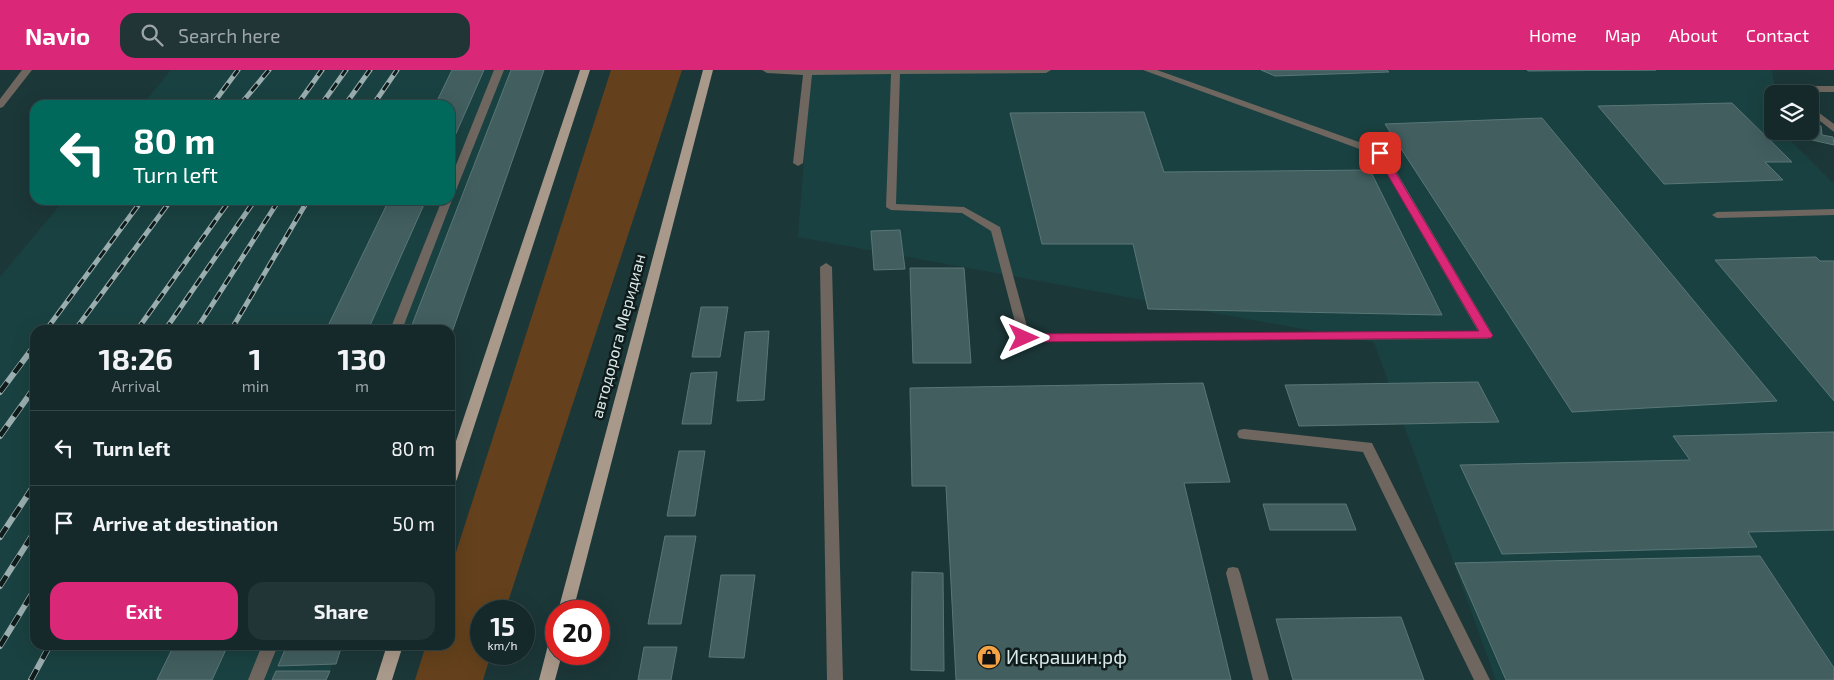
<!DOCTYPE html>
<meta charset="utf-8">
<style>
:root{--surface:#15292a;--page:#223536;--text:#f1f3f6;--muted:#9da6a8;--line:#344547;--accent:#db2777}
body{margin:0;font-family:"Exo 2",sans-serif;background:var(--page);color:var(--text);height:100vh;display:flex;flex-direction:column;font-size:19px;white-space:nowrap}
*{box-sizing:border-box;margin:0}
p{font-size:16px;color:var(--muted)}
.icon{flex:none;width:28px;height:28px;fill:none;stroke:currentColor;stroke-width:2;stroke-linecap:round;stroke-linejoin:round}
.map{position:relative;flex:1;overflow:hidden}
.details{position:absolute;left:30px;top:255px;width:425px;height:325px;display:flex;flex-direction:column;background:var(--surface);border-radius:15px;box-shadow:0 5px 20px #0002,0 0 0 1px var(--line)}
.details>*{flex:none}
.hud{position:absolute;left:30px;top:30px;width:425px;height:105px;border-radius:15px;box-shadow:0 5px 20px #0002,0 0 0 1px var(--line);background:#00695c;color:#fff;overflow:hidden}
.buttons{position:absolute;left:1764px;top:15px;display:grid;gap:10px}
.buttons a{display:grid;place-items:center;width:55px;height:55px;border-radius:10px;background:var(--surface);box-shadow:0 5px 20px #0002,0 0 0 1px var(--line);font-size:25px}
.speed{position:absolute;left:470px;top:530px;display:flex;gap:10px;font-size:25px;font-weight:700;text-align:center}
.speed>*{display:grid;place-content:center;width:65px;height:65px;border-radius:50%;background:var(--surface);box-shadow:0 5px 20px #0002,0 0 0 1px var(--line);line-height:1}
.speed small{font-size:12px;font-weight:400}
.speed .limit{border:8px solid #d22;background:#fff;color:#111}
.pin{position:absolute;display:grid;place-items:center;width:42px;height:42px;color:#fff;margin:-21px;border-radius:10px;box-shadow:0 2px 8px #0006}
.me{position:absolute;width:55px;margin:-28px;rotate:90deg;stroke-linejoin:round;filter:drop-shadow(0 0 4px #0008)}
.turn{display:flex;align-items:center;gap:18px;height:105px;padding:0 20px;font-size:22px}
.turn .icon{width:65px;height:65px;stroke-width:2.5}
.turn b{display:block;font-size:35px;line-height:42px}
.eta{display:flex;justify-content:space-evenly;align-items:center;height:85px;text-align:center}
.eta b{font-size:30px;font-weight:700;line-height:35px}
.primary-button{display:flex;gap:10px;margin-top:auto;padding:10px 20px}
.primary-button a{flex:1;height:58px;border-radius:15px;background:var(--accent);color:#fff;font-size:20px;font-weight:700;line-height:58px;text-align:center}
.primary-button a+a{background:var(--page);color:var(--text)}
ul{padding:0;list-style:none}
li{display:flex;align-items:center;gap:15px;height:75px;padding:0 20px;border-top:1px solid var(--line)}
li div{flex:1}
li b{display:block;font-size:19px}
li em{font-style:normal}
header{display:flex;align-items:center;gap:30px;box-sizing:border-box;height:70px;padding:0 25px;background:var(--accent);color:#fff}
header strong{font-size:24px}
nav{display:flex;gap:28px;margin-inline-start:auto;font-size:18px}
.search{width:350px;height:45px;background:var(--page);display:flex;align-items:center;gap:12px;box-sizing:border-box;padding:0 18px;border-radius:15px;color:var(--muted);font-size:19px}
.map>svg:first-child{display:block}
.built{fill:#1a4141}
.green{fill:#64411c}
.building{fill:#425e5f;stroke:#5a7777}
.lines{fill:none;stroke-linecap:round;stroke-linejoin:round}
.service{fill:#6e665f;fill-rule:evenodd}
.primary{fill:#a9998a;fill-rule:evenodd}
.rail-far1-casing{stroke:#9baeaf;stroke-width:5}
.rail-casing{stroke:#9baeaf;stroke-width:6}
.rail-far1{stroke:#101c1c;stroke-width:3;stroke-dasharray:9;stroke-linecap:butt}
.rail{stroke:#101c1c;stroke-width:4.5;stroke-dasharray:12;stroke-linecap:butt}
.route{fill:#db2777;stroke:#8e194d}
.labels{text-anchor:middle;stroke-width:5;stroke-linejoin:round;paint-order:stroke}
.street-label{font-size:16px;fill:#daeaea;stroke:#101c1c}
.near-poi-label{font-size:19px;fill:#daeaea;stroke:#101c1c;text-anchor:start}
</style>
<header>
<strong>Navio</strong>
<div class="search"><svg class="icon" aria-label="search" viewBox="0 0 24 24"><circle cx="10" cy="10" r="6"/><path d="M15 15l6 6"/></svg>Search here</div>
<nav><a>Home</a><a>Map</a><a>About</a><a>Contact</a></nav>
</header>
<div class="map">
<svg width="1834" height="610" viewBox="0 0 1834 610">
<rect width="100%" height="100%" fill="#1c3738"/>
<g class="built">
<path d="M171,0H545L450,265V260H35V575H339L327,610H0V207L64,130H450V35H142Z"/>
<path d="M811,0H1772L1776,24H1772V61H1781L1834,114V610H1496L1374,272L798,167Z"/>
</g>
<path class="green" d="M611,0H682L505,541H481V584H491L483,610H415L426,575H450V501Z"/>
<g class="building">
<path d="M452,0H484L450,77V35H435Z"/>
<path d="M511,0H544L450,268V260H410Z"/>
<path d="M1261,0H1387L1389,2L1275,6Z"/>
<path d="M1527,0H1656L1528,1Z"/>
<path d="M1732,33L1792,92H1765L1783,110L1664,114L1598,36Z"/>
<path d="M1144,42L1164,102L1370,100L1442,245L1148,239L1133,174H1042L1010,43Z"/>
<path d="M1542,48L1777,331L1572,342L1385,54Z"/>
<path d="M1810,51V54L1821,56L1822,65L1833,67L1834,75L1799,67L1798,61H1810Z"/>
<path d="M389,130H426L368,260H326Z"/>
<path d="M900,160L905,199L874,200L871,161Z"/>
<path d="M1816,187L1820,191H1834V331L1715,190Z"/>
<path d="M910,198H964L971,293H913Z"/>
<path d="M701,237H728L720,287H692Z"/>
<path d="M769,261L764,330L737,331L745,262Z"/>
<path d="M717,302L711,354H682L691,303Z"/>
<path d="M1478,312L1499,352L1299,356L1285,315Z"/>
<path d="M1203,313L1230,412L1184,413L1231,610H956L946,416H912L910,318Z"/>
<path d="M1834,362V460L1748,462L1757,477L1502,484L1460,395L1690,390L1673,366Z"/>
<path d="M679,381H705L695,446H667Z"/>
<path d="M1263,434H1346L1356,460H1270Z"/>
<path d="M665,466H696L681,554H648Z"/>
<path d="M1760,486L1834,598V610H1506L1455,493Z"/>
<path d="M912,502L943,503L944,601L911,600Z"/>
<path d="M721,505H755L744,588L709,587Z"/>
<path d="M1401,547L1424,610H1293L1276,549Z"/>
<path d="M174,575H228L212,610H157Z"/>
<path d="M287,575H342L336,594L278,596Z"/>
<path d="M644,577H677L671,610H638Z"/>
<path d="M276,601H330L326,610H272Z"/>
</g>
<g class="lines">
<g class="service">
<path d="M22,0H32L3,37L0,38V29Z"/>
<path d="M494,0H504L455,123L450,126V110Z"/>
<path d="M762,0H1051L1046,3L900,4L896,134L964,137L1000,157L1029,264L1478,261L1376,85L1143,0H1157L1384,81L1493,265L1487,269L1020,271L991,161L962,143L891,140L886,137L891,4L812,5L803,93L798,96L793,93L803,5L767,3Z"/>
<path d="M1834,16V22H1815L1810,19L1815,16Z"/>
<path d="M1818,42L1834,54V62L1815,47V43Z"/>
<path d="M450,127L452,130L402,260H390L442,130H450Z"/>
<path d="M1834,139V145L1717,148L1712,145L1717,142Z"/>
<path d="M826,193L832,197L843,610H827L820,197Z"/>
<path d="M1244,359L1372,373L1490,610H1474L1363,382L1244,369L1239,368L1237,364L1239,360Z"/>
<path d="M1233,497L1238,498L1240,503L1269,610H1253L1226,503L1228,498Z"/>
<path d="M262,575H278L264,610H248Z"/>
</g>
<g class="primary">
<path d="M580,0H590L457,409L455,413L450,415V389Z"/>
<path d="M703,0H713L573,541H558Z"/>
<path d="M556,568V584H562L555,610H539L548,575L551,570Z"/>
<path d="M387,575H403L392,610H376Z"/>
</g>
<g class="rail-far1-casing">
<g id="rail-far1">
<path d="M212,35L238,0"/>
<path d="M240,35L269,0"/>
<path d="M297,35L322,0"/>
<path d="M321,35L346,0"/>
<path d="M345,35L370,0"/>
<path d="M373,35L397,0"/>
<path d="M46,260L142,130"/>
<path d="M75,260L171,130"/>
<path d="M137,260L230,130"/>
<path d="M165,260L255,130"/>
<path d="M196,260L279,130"/>
<path d="M231,260L308,130"/>
</g>
</g>
<g class="rail-casing">
<g id="rail">
<path d="M0,322L35,275"/>
<path d="M0,366L35,317"/>
<path d="M0,467L35,414"/>
<path d="M0,516L35,461"/>
<path d="M0,576L35,519"/>
<path d="M31,610L50,575"/>
</g>
</g>
<use href="#rail-far1" class="rail-far1"/>
<use href="#rail" class="rail"/>
</g>
<path class="route" d="M1380,80L1384,83L1491,263L1493,265L1491,268L1024,272L1018,268L1024,264L1479,261L1375,83Z"/>
<defs>
<g id="shop-disc" transform="scale(1.25)"><circle r="9.5" fill="#f5a345" stroke="#101c1c"/><path d="M-5-2.5h2.3a2.7 3.5 0 0 1 5.4 0H5L5.5 6h-11ZM-1.5-2.5h3a1.5 2.3 0 0 0-3 0Z" fill="#111"/></g>
</defs>
<g fill-rule="evenodd">
<use href="#shop-disc" x="989" y="587"/>
</g>
<g class="labels">
<g class="street-label">
<text transform="translate(618 266) rotate(-75)" y="6">автодорога Меридиан</text>
</g>
<g class="near-poi-label">
<text x="1006" y="594">Искрашин.рф</text>
</g>
</g>
</svg>
<div class="buttons">
<a><svg class="icon" aria-label="layers" viewBox="0 0 24 24"><path d="M12 4l9 5-9 5-9-5zM3 14l9 5 9-5"/></svg></a>
</div>
<div class="speed"><div>15<small>km/h</small></div><div class="limit">20</div></div>
<div class="pin" style="left:1380px;top:83px;background:#d93025"><svg class="icon" aria-label="arrive" viewBox="0 0 24 24"><path d="M6 21V4h12l-3 4 3 4H6"/></svg></div>
<svg class="me" style="left:1024px;top:268px" viewBox="-20 -20 40 40"><path d="M0-17L14 15 0 8-14 15z" fill="#db2777" stroke="#fff" stroke-width="4"/></svg>
<div class="hud">
<div class="turn"><svg class="icon" aria-label="left" viewBox="0 0 24 24"><path d="M17 20v-9H6M10 6l-5 5 5 5"/></svg><div><b>80 m</b>Turn left</div></div>
</div>
<section class="details">
<div class="eta">
<div><b>18:26</b><p>Arrival</p></div>
<div><b>1</b><p>min</p></div>
<div><b>130</b><p>m</p></div>
</div>
<ul>
<li><svg class="icon" aria-label="left" viewBox="0 0 24 24"><path d="M17 20v-9H6M10 6l-5 5 5 5"/></svg><div><b>Turn left</b></div><em>80 m</em></li>
<li><svg class="icon" aria-label="arrive" viewBox="0 0 24 24"><path d="M6 21V4h12l-3 4 3 4H6"/></svg><div><b>Arrive at destination</b></div><em>50 m</em></li>
</ul>
<div class="primary-button"><a>Exit</a><a>Share</a></div>
</section>
</div>
